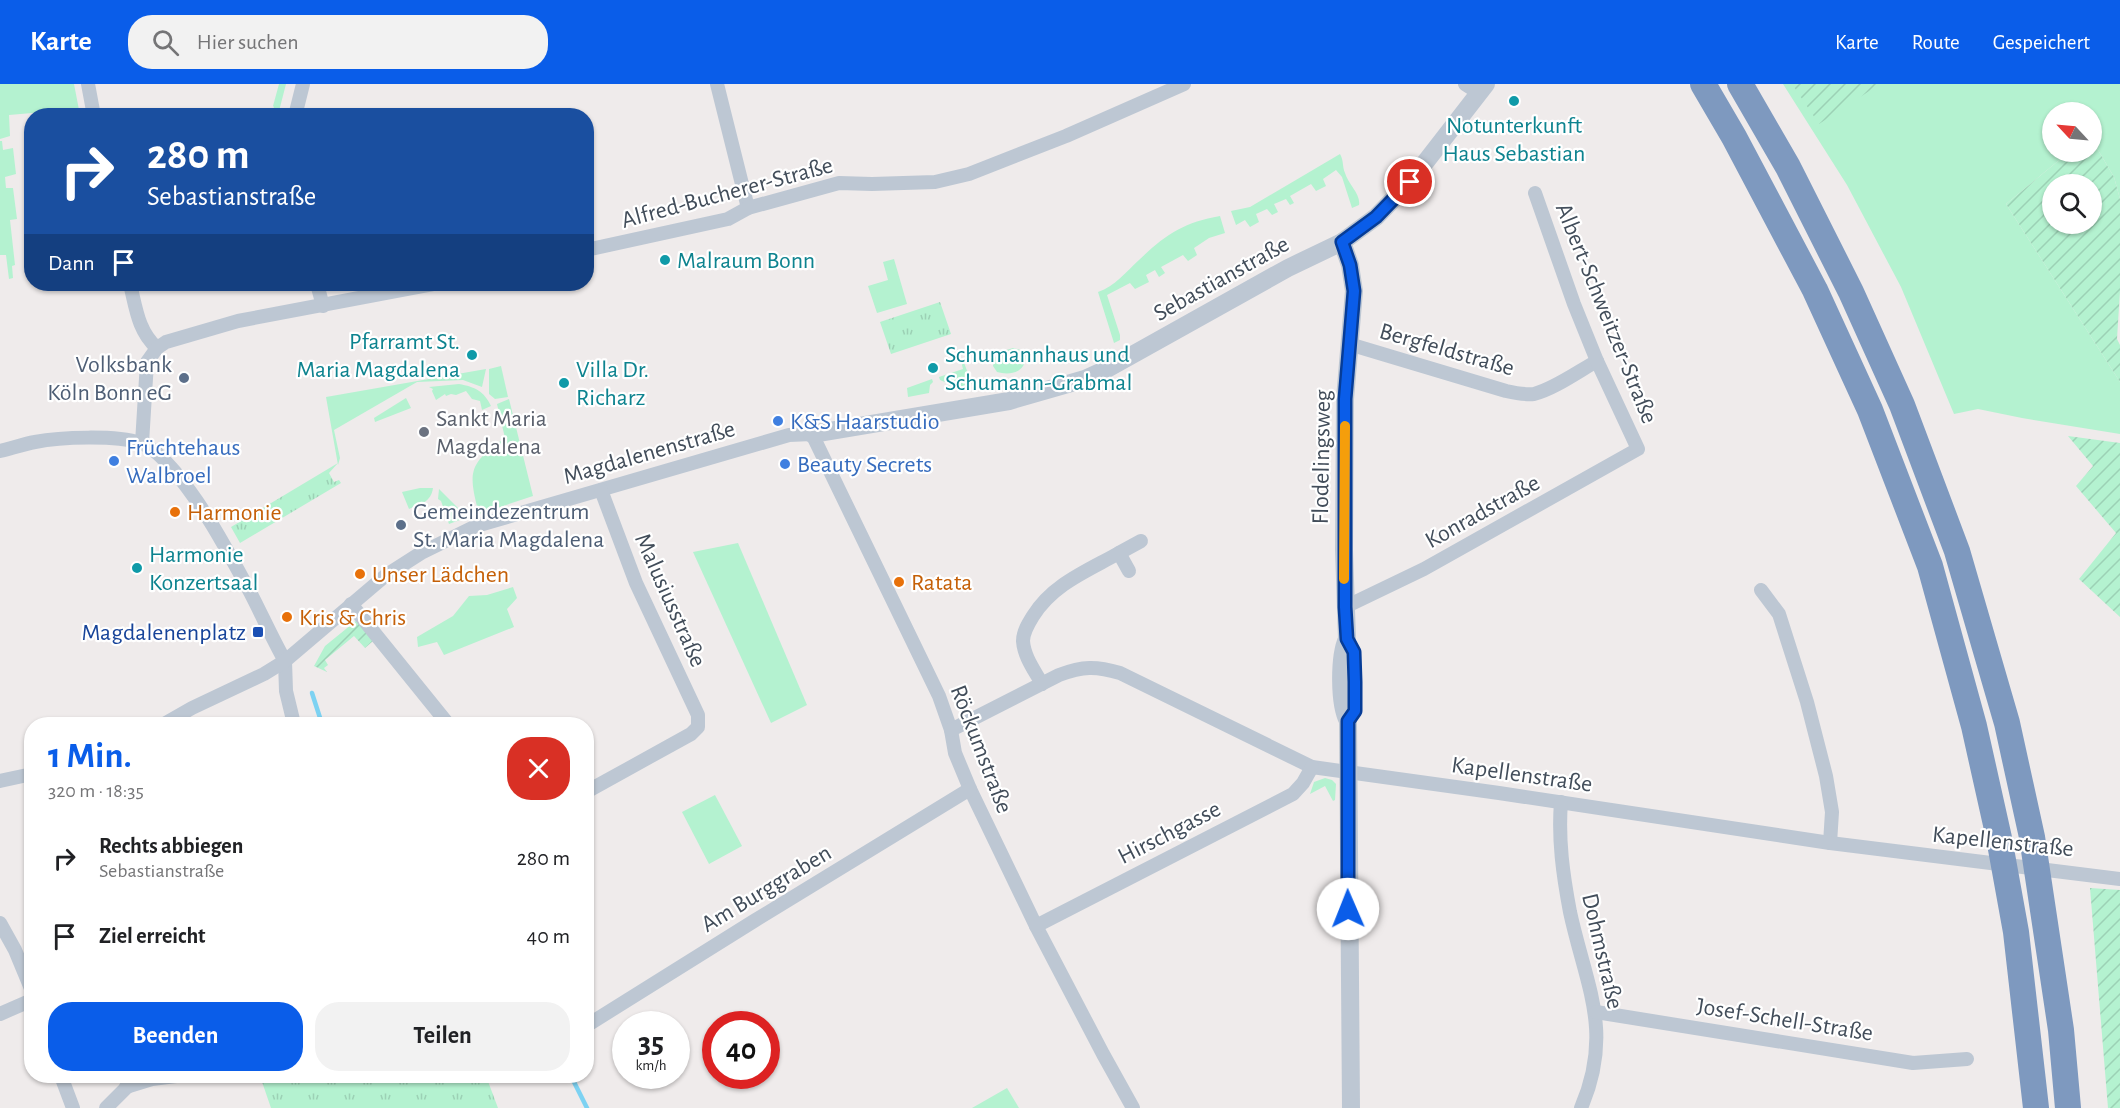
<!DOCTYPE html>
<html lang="de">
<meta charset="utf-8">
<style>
:root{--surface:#fff;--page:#f2f2f2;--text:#202124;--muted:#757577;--accent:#0a5de9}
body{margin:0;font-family:"Alegreya Sans",sans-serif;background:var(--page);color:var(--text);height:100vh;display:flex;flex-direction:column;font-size:22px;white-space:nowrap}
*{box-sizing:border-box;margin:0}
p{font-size:20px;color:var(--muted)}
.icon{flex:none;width:33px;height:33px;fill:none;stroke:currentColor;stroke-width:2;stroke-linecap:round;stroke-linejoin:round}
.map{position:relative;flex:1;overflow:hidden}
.details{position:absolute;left:24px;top:633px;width:570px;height:366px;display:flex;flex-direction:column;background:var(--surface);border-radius:24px;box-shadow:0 2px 4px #0004}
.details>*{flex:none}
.hud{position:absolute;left:24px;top:24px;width:570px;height:183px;border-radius:24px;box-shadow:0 2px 4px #0004;background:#1a4fa0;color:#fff;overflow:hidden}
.needle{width:39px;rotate:296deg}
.fabs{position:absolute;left:2042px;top:18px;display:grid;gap:12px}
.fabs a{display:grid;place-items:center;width:60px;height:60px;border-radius:50%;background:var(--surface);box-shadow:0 2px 4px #0004;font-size:30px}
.speed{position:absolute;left:612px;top:927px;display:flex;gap:12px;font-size:30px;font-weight:700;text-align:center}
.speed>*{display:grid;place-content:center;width:78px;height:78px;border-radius:50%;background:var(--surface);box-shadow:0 2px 4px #0004;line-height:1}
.speed small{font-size:15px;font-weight:400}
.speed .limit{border:9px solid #d22;background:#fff;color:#111}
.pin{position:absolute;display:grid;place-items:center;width:51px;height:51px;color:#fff;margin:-26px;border:3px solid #fff;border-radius:50%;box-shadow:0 2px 6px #0007}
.me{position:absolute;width:66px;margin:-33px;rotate:359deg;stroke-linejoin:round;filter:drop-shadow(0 0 4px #0008)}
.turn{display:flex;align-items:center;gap:21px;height:126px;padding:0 24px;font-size:27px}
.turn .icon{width:78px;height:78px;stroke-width:2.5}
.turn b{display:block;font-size:42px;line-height:51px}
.then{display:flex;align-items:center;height:57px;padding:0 24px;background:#0003;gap:12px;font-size:22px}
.round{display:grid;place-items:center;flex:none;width:63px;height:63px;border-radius:24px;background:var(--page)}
.headline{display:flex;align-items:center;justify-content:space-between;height:102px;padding:0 24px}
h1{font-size:36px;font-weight:700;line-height:45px;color:var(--accent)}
.primary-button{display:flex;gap:12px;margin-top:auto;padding:12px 24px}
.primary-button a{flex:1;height:69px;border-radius:24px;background:var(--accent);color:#fff;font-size:24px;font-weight:700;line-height:69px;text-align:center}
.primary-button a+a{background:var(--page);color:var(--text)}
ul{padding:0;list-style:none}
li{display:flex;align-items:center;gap:18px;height:78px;padding:0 24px}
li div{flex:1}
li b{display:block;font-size:22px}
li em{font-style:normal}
header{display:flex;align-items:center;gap:36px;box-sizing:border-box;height:84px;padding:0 30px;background:var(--accent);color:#fff}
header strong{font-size:28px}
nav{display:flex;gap:33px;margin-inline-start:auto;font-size:21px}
.search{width:420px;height:54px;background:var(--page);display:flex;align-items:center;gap:15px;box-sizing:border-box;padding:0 21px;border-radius:24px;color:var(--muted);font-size:22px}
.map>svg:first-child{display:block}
.grass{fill:#b4f2d0}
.park{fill:url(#park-tufts)}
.garden{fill:url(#garden-furrows);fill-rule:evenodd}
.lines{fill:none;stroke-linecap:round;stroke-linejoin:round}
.stream{stroke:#7dd2f2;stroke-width:4.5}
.minor{stroke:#bdc7d3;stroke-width:14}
.tertiary{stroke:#bdc7d3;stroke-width:18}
.motorway{stroke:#7e99bf;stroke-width:26}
.route-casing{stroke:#063c97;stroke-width:15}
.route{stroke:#0a5de9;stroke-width:10}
.slow{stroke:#f59e0b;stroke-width:10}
.culture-dot{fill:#0f9aa8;stroke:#fff;stroke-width:2}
.service-dot{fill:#5c6f8a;stroke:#fff;stroke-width:2}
.shop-dot{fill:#3f7fe0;stroke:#fff;stroke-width:2}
.worship-dot{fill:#6b7280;stroke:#fff;stroke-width:2}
.food-dot{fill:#e8710a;stroke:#fff;stroke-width:2}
.transit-dot{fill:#1a4fb4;stroke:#fff;stroke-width:2}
.labels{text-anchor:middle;stroke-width:4.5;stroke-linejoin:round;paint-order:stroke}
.culture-label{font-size:24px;fill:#0d838f;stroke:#fff;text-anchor:start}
.street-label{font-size:24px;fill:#424d5a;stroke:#fff}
.service-label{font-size:24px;fill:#4e5e75;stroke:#fff;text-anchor:end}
.worship-label{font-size:24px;fill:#5b616d;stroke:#fff;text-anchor:start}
.shop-label{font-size:24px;fill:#366cbe;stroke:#fff;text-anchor:start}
.food-label{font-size:24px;fill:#c56008;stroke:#fff;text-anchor:start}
.transit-label{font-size:24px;fill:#164399;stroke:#fff;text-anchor:end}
</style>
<header>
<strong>Karte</strong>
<div class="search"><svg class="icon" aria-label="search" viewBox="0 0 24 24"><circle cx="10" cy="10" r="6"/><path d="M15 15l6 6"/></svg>Hier suchen</div>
<nav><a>Karte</a><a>Route</a><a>Gespeichert</a></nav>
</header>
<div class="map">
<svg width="2120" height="1024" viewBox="0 0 2120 1024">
<defs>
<pattern id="park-tufts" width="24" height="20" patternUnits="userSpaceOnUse" patternTransform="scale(1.5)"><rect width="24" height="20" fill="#b4f2d0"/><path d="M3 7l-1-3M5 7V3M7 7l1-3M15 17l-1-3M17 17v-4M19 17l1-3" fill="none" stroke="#9cd1b5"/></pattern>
<pattern id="garden-furrows" width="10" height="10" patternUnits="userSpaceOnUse" patternTransform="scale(1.5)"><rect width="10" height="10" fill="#b4f2d0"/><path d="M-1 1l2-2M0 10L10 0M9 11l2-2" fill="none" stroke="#9cd1b5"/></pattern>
</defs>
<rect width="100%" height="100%" fill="#efebeb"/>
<g class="grass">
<path d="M0,0H74L80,31H45L44,28L9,31L10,52L0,55Z"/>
<path d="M279,0H286L278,31H270L274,23L273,22Z"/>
<path d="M1783,0H2120V115L2114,93L2091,54V28H2052V68H2069L2006,120L2120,298V350L2022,334L1978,325L1954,330L1901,203L1847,101Z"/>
<path d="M0,57H2L3,66L13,64L16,90L5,93L6,104H13L17,135L10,136L15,181L12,182L13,194L9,195L6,171H0Z"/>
<path d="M1340,70C1344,77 1342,82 1345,89C1348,100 1361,110 1359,121L1352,124L1342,93L1336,86L1323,95L1326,102L1316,107L1311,100L1290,112L1294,119L1290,121L1286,115L1274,120L1278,128L1272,131L1267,125L1256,130L1259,138L1250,143L1245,136L1236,141L1231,127L1250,123Z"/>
<path d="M1220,132L1225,149L1209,154L1194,164L1197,171L1188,177L1183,171L1161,183L1165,189L1159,193L1155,186L1146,191L1149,198L1135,205L1130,199L1107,211L1120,251V256L1114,259L1098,208C1115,202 1126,188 1139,176C1165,151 1184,138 1220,132Z"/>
<path d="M894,175L907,220L877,229L868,202L888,196L883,178Z"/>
<path d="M1013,264L1021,266L1026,271C1026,288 1011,292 997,288L993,282L994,274L1003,267Z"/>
<path d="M963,276L972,300L951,305L947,299L940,296L939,293L963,285L961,277Z"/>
<path d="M501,282L508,313L495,315L489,310V285Z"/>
<path d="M486,285L482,303L463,296L417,298L334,346L340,374L338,381L326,313Z"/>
<path d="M932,295L933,298L930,301L929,309L908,313L907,304Z"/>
<path d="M459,300C475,303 484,307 491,322L482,326L480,317L472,315L466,307L456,311L451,310L446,312L445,310L436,316L432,307L433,305L429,303Z"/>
<path d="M406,314L411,324L375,338L374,334Z"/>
<path d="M509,315L533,412L479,430C468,388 468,380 505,354L497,320Z"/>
<path d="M420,404H433C431,418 421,420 409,425L402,408Z"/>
<path d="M439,405L461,427L465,434L449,440L441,417L438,415Z"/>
<path d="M738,459L807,621L771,639L693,468Z"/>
<path d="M513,503L517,514L507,525L514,543L444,571L437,558L418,563L417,553L453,532L469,512L487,511Z"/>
<path d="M1325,694L1332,696L1336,700L1335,716L1333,717L1325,702L1310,710L1314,698Z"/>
<path d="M715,711L742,762L709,780L682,728Z"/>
<path d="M1007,1004L1019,1024H972Z"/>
</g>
<g class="park">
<path d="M940,218L951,250L891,270L880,238Z"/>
<path d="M338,379L329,389L334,398L339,396L341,399L240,459L231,443Z"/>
<path d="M260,992H364L365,994L373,992H486L498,1024H271Z"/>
</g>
<g class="garden">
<path d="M1792,0H1880L1819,40Z"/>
<path d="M2091,54L2114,93L2120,115V207L2117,255L2120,261V298L2006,120L2069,68H2091ZM2052,100H2091V140H2052Z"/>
<path d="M2068,352L2120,359V533L2079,495L2116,449L2076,402L2093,382Z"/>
<path d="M357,536L373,557L365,564L354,552L325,576L328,581L324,584L327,588L314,582L325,562Z"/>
<path d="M2090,804L2120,806V1024H2108Z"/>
</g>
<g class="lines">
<g class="stream">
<path d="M312,609L322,640"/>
<path d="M571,992L587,1024"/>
</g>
<g class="minor">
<path d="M88,0L94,32"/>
<path d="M717,0L748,124"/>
<path d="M1465,0L1479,9"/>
<path d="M295,32L303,0"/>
<path d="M586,166L728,135L748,124L839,99L872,100L935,98L969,90L1066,52L1184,0"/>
<path d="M130,200C136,224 138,247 157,264"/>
<path d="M317,200L323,222"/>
<path d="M1349,260L1506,307C1515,309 1525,311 1534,310C1554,305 1579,287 1597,277"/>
<path d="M142,359L147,278L157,264L166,258L238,237L433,200"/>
<path d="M0,367C12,364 24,360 35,358C60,353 117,351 140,359C155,364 165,377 175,388C205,424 227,466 250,508C262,531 272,554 285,577"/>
<path d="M1119,469L1141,457"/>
<path d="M1761,506L1779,530L1807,618L1826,692L1832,728L1830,759"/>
<path d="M351,520L448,640"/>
<path d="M1345,523L1424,485L1638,365L1597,277L1574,220L1535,109"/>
<path d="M285,577L286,607L294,640"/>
<path d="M1042,600C1035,587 1024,573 1023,557C1023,548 1028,540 1033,532C1053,500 1087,487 1119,469L1129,487"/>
<path d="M164,640L192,624L264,590L285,577L385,492L421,469L476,442L789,351L812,350L939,612L951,646L955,669L970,705L1036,842L1103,970L1133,1024"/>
<path d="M951,646L1059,591C1083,582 1096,582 1120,589L1312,683L1499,709L1830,759L2120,795"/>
<path d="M0,697L32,690"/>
<path d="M586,708L691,650L698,643V631L636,499L601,406"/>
<path d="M1561,718C1558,756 1563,791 1570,828C1586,902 1614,947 1581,1024"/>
<path d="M0,839L15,866L32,907"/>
<path d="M1036,842L1293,710L1303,699L1312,683"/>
<path d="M1596,928L1913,979L1967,975"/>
<path d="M0,930L32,916"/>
<path d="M586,942L754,837L970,705"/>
<path d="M61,992L73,1024"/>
<path d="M126,1003L152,995L176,992"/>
<path d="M106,1024L132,998"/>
</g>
<g class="tertiary">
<path d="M1342,158L1350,181L1354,207L1345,315L1344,466L1347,555C1339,573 1339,620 1348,637L1351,1024"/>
<path d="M812,350L1009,317L1085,295L1107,285L1288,184L1342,158L1376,133L1410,98L1486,0"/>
</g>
<g class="motorway">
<path d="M1703,0L1734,53L1815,206L1870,326L1930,482L1974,642L1999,754L2016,848L2036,1024"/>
<path d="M1740,0L1788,83L1851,208L1902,321L1957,467L2007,639L2032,753L2061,946L2068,1024"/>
</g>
</g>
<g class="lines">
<g class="route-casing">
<path id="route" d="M1348,825V637L1355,627V598L1354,568L1347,555L1345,523V315L1354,207L1350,181L1342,158L1376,133L1410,98"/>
</g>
<use href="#route" class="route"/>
<path class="slow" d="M1344,495L1345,342"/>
</g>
<g class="culture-dot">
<circle cx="1514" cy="17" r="6"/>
<circle cx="665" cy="176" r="6"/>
<circle cx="472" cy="271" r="6"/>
<circle cx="933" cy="284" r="6"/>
<circle cx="564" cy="299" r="6"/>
<circle cx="137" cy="484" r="6"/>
</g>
<g class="service-dot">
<circle cx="184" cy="294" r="6"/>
<circle cx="401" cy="441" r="6"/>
</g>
<g class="shop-dot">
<circle cx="778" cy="337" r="6"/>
<circle cx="114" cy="377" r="6"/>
<circle cx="785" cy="380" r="6"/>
</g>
<circle class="worship-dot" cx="424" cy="348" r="6"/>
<g class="food-dot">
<circle cx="175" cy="428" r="6"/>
<circle cx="360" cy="490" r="6"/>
<circle cx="899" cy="498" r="6"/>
<circle cx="287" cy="533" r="6"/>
</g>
<rect class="transit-dot" x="252" y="542" width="12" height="12" rx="3"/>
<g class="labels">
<g class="culture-label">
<text x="1514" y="49" text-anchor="middle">Notunterkunft<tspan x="1514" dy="28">Haus Sebastian</tspan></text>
<text x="677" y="184">Malraum Bonn</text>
<text x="460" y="265" text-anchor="end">Pfarramt St.<tspan x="460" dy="28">Maria Magdalena</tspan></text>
<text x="945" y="278">Schumannhaus und<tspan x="945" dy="28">Schumann-Grabmal</tspan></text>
<text x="576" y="293">Villa Dr.<tspan x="576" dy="28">Richarz</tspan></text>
<text x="149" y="478">Harmonie<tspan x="149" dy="28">Konzertsaal</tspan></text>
</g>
<g class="street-label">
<text transform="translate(727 108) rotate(-15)" y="8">Alfred-Bucherer-Straße</text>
<text transform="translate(1221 194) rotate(-29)" y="8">Sebastianstraße</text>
<text transform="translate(1607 229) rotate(68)" y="8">Albert-Schweitzer-Straße</text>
<text transform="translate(1447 265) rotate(16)" y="8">Bergfeldstraße</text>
<text transform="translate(649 368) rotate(-16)" y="8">Magdalenenstraße</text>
<text transform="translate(1321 373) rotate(-89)" y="8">Flodelingsweg</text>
<text transform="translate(1482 427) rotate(-29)" y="8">Konradstraße</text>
<text transform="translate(671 516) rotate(66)" y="8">Malusiusstraße</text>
<text transform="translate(982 665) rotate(69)" y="8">Röckumstraße</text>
<text transform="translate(1522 690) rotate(8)" y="8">Kapellenstraße</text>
<text transform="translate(1169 748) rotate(-27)" y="8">Hirschgasse</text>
<text transform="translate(2003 757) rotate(6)" y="8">Kapellenstraße</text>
<text transform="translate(766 804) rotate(-31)" y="8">Am Burggraben</text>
<text transform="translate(1603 867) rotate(77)" y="8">Dohmstraße</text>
<text transform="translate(1785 935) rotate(9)" y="8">Josef-Schell-Straße</text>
</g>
<g class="service-label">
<text x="172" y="288">Volksbank<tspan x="172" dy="28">Köln Bonn eG</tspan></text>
<text x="413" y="435" text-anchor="start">Gemeindezentrum<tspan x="413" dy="28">St. Maria Magdalena</tspan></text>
</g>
<g class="worship-label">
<text x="436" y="342">Sankt Maria<tspan x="436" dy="28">Magdalena</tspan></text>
</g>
<g class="shop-label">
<text x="790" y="345">K&amp;S Haarstudio</text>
<text x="126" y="371">Früchtehaus<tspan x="126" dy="28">Walbroel</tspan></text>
<text x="797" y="388">Beauty Secrets</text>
</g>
<g class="food-label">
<text x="187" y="436">Harmonie</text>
<text x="372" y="498">Unser Lädchen</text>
<text x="911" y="506">Ratata</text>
<text x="299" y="541">Kris &amp; Chris</text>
</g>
<g class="transit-label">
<text x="246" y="556">Magdalenenplatz</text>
</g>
</g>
</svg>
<div class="fabs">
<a><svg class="needle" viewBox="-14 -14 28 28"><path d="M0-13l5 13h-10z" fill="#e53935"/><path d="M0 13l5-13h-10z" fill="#757577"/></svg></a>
<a><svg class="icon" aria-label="search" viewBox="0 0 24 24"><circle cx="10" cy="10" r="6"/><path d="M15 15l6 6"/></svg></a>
</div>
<div class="speed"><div>35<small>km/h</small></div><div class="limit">40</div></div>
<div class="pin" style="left:1410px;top:98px;background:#d93025"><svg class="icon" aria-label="arrive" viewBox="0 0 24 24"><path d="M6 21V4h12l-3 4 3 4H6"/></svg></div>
<svg class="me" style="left:1348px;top:825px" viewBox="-20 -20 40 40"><circle r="19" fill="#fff"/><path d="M0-13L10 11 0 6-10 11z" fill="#0a5de9"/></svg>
<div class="hud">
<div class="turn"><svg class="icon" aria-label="right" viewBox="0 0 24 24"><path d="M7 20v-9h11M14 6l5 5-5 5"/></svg><div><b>280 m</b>Sebastianstraße</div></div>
<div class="then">Dann<svg class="icon" aria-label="arrive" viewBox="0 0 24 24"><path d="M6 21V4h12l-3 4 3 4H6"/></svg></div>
</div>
<section class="details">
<div class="headline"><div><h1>1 Min.</h1><p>320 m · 18:35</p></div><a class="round" style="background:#d93025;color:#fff"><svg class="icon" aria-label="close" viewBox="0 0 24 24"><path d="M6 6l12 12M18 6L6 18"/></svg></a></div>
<ul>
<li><svg class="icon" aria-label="right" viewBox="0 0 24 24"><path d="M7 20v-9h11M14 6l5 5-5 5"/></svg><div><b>Rechts abbiegen</b><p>Sebastianstraße</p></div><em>280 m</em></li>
<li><svg class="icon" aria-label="arrive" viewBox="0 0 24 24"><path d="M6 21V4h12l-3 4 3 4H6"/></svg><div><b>Ziel erreicht</b></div><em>40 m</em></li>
</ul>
<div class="primary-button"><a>Beenden</a><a>Teilen</a></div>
</section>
</div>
